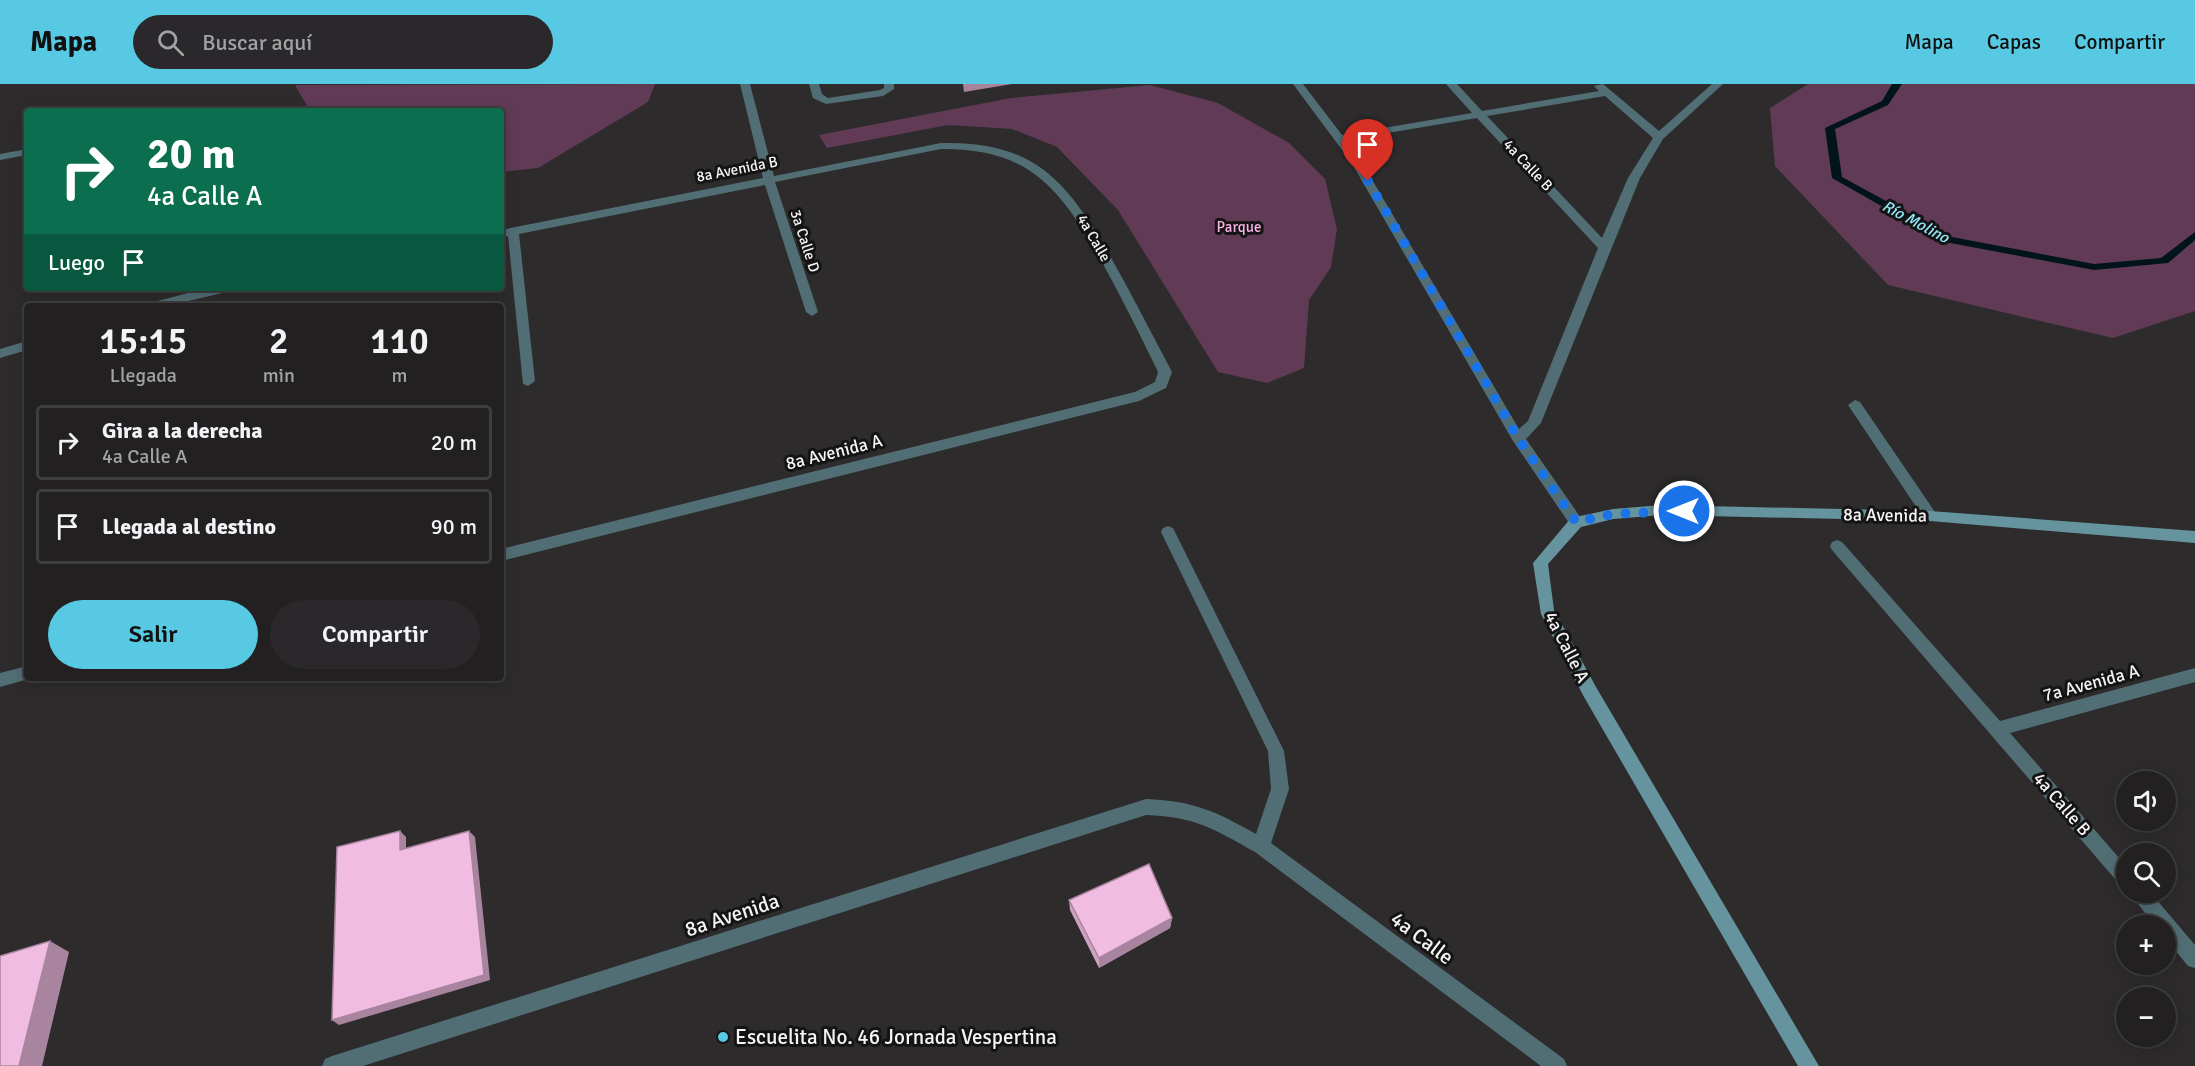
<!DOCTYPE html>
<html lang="es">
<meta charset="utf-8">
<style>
:root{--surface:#222021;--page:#2a282a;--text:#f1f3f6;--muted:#a2a3a5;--line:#3f3e3f;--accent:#57c9e2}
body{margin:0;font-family:Signika,sans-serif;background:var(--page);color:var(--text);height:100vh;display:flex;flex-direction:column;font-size:22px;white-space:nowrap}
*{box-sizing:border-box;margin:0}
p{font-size:20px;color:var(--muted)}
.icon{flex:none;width:33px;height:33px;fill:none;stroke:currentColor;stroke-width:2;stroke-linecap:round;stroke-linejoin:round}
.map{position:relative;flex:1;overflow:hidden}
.sheet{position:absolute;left:24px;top:219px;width:480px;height:378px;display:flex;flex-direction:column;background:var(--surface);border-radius:6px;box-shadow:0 3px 15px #0003,0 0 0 2px var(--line)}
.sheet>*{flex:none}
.hud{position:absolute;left:24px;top:24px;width:480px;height:183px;border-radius:6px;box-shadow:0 3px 15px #0003,0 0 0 2px var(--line);background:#0b6e4f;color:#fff;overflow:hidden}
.controls{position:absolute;left:2116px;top:687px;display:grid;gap:12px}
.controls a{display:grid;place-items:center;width:60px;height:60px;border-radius:50%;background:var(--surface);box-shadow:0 3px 15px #0003,0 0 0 2px var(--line);font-size:30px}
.pin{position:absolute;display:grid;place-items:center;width:51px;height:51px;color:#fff;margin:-62px -26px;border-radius:50% 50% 50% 0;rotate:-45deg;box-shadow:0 0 6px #0007}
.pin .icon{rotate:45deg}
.me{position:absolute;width:66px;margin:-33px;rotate:270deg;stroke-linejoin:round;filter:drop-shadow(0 0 4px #0008)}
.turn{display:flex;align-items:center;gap:21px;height:126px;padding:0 24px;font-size:27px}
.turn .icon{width:78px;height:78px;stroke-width:2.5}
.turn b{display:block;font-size:42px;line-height:51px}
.then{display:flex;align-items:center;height:57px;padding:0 24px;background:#0003;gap:12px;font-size:22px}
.eta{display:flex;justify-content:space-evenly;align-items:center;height:102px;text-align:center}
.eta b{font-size:36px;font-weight:600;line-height:42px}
.cta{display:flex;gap:12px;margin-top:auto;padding:12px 24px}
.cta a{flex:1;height:69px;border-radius:36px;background:var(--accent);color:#111;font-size:24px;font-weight:600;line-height:69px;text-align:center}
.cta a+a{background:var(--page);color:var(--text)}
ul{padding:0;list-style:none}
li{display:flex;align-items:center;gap:18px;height:75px;margin:0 12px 9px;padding:0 12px;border:3px solid var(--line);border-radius:6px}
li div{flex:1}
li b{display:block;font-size:22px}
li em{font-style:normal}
header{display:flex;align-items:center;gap:36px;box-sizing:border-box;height:84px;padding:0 30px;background:var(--accent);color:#111}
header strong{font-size:28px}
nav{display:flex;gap:33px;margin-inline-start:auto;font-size:21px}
.search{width:420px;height:54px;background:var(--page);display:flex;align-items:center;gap:15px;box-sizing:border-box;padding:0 21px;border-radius:33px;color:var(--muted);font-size:22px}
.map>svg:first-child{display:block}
.green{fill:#613b56}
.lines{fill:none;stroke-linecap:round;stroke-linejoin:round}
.stream{fill:#001419;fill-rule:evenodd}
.lane{fill:#526e75;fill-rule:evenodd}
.street{fill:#526e75;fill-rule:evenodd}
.secondary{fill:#66949e;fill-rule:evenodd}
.wall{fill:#cfa2c2}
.shaded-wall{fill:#a9849e}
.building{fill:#f1bce1;stroke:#a9849e;stroke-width:1.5}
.route{stroke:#1a73e8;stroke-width:10;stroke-dasharray:0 18}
.poi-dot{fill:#57c9e2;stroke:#151414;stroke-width:2}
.labels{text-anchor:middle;stroke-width:6;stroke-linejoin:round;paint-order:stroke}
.far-street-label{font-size:15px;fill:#f6f4f5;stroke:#151414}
.far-park-label{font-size:15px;fill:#fcb3e7;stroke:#151414}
.far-water-label{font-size:16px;font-style:italic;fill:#93e7fb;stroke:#151414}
.street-label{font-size:18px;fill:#f6f4f5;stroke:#151414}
.near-street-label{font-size:21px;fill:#f6f4f5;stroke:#151414}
.near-poi-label{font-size:21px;fill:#f6f4f5;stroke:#151414;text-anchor:start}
</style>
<header>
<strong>Mapa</strong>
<div class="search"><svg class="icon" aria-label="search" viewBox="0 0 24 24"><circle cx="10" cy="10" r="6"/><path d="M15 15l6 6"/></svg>Buscar aquí</div>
<nav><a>Mapa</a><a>Capas</a><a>Compartir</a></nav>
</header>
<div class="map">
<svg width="2195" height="982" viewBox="0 0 2195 982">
<rect width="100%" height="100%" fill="#2d2b2c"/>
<g class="green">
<path d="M655,0L648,18L538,84L501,88V27H310L295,1Z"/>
<path d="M1808,0H2195V227L2113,254L1888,201L1775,82L1770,24Z"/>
<path d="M1150,1L1218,19L1289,59L1325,95L1337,145L1331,183L1309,216L1304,284L1267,299L1218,288L1118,126L1057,63L1012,45L948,41L827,64L819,51L1011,14Z"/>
</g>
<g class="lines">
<path class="stream" d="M1892,0H1902L1888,21L1835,45L1842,93L1952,153L2094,180L2161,174L2195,148V156L2168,179L2094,186L1945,158L1832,94L1825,44L1882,17Z"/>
<path class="lane" d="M809,0H819L822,10L828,14L880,6L884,4V0H894V5L883,12L826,20L813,14Z"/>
<g class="street">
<path d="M740,0H750L774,92L941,59C1034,57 1066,96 1109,170C1131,209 1151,248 1172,288L1166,304L1139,317L501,477V465L1135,308L1155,298L1158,288C1140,251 1122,214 1102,178C1061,106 1031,64 941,65L775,98L818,228L812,232L806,228L765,101L519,150L535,297L528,302L523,300L508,152L501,154V146L763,94Z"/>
<path d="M1293,0H1303L1342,51L1472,29L1446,0H1457L1482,27L1599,7L1594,2L1603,0L1659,47L1712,0H1723L1663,55L1640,94L1541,339L1526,355L1581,434L1583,438L1581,442H1571L1513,357L1351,78ZM1605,12L1653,54L1628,94L1602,154L1487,32ZM1477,34L1598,164L1528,337L1519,345L1361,77L1346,56Z"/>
<path d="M27,65V71L0,76V70Z"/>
<path d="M207,204H233L231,207L167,222H148L150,219Z"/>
<path d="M27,257V266L0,274V265Z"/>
<path d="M1855,316L1860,318L1935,428L1937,432L1935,436H1925L1848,321Z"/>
<path d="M1168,442L1173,444L1175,448L1284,667L1289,705L1271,759L1564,975L1567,982H1541L1255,768C1212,744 1196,733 1146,731L363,982H322L325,975L332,972L1146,715C1194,717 1215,727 1256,750L1271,705L1268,667L1161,448L1163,444Z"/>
<path d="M1837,456L1842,458L2000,637L2195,584V598L2010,649L2127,783V805L2121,802L1832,466L1830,462L1832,458Z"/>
<path d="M27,582V594H32L0,603V589Z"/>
<path d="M2129,808H2150L2195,861V884L2188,882L2166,855V842H2155Z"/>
</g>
<path class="secondary" d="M1662,421L1930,427L2195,447V459L1930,437L1662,431L1613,435L1581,443L1548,480L1554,526L1596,603L1819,982H1798L1584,613L1541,530L1533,479L1571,434L1613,425Z"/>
</g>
<path class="wall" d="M1069,816L1172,834L1170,844L1099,884L1070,826Z"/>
<g class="shaded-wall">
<path d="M963,0H1012L964,8Z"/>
<path d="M400,747L406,753V772L400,766Z"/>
<path d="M469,747L475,753L490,896L339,941L332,936Z"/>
<path d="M1172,834L1170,844L1099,884V874Z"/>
<path d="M50,857L69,868L42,982H19Z"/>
</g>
<g class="building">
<path d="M400,747V766L469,747L484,891L332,936L337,763Z"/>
<path d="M1149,780L1172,834L1099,874L1069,816Z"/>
<path d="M50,857L19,982H0V872Z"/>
</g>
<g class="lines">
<path class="route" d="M1368,97L1518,354L1576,438L1613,430L1684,427"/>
</g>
<circle class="poi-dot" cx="723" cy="953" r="6"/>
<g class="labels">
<g class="far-street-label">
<text transform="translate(1528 81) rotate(47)" y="5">4a Calle B</text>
<text transform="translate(737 85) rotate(-11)" y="5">8a Avenida B</text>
<text transform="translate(1094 154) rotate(60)" y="5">4a Calle</text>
<text transform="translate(805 157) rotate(72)" y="5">3a Calle D</text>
</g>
<g class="far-park-label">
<text x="1239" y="148">Parque</text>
</g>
<g class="far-water-label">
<text transform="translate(1916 137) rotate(28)" y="6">Río Molino</text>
</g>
<g class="street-label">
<text transform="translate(834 368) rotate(-14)" y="6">8a Avenida A</text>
<text transform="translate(1885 431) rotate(1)" y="6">8a Avenida</text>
<text transform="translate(1567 563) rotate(63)" y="6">4a Calle A</text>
<text transform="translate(2091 599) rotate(-15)" y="6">7a Avenida A</text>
<text transform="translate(2062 720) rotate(49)" y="6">4a Calle B</text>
</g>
<g class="near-street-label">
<text transform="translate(732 831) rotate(-18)" y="7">8a Avenida</text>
<text transform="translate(1422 854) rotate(37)" y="7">4a Calle</text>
</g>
<g class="near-poi-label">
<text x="735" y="960">Escuelita No. 46 Jornada Vespertina</text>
</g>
</g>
</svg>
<div class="controls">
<a><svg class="icon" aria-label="sound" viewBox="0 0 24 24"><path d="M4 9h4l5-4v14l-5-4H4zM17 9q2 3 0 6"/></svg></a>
<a><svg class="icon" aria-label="search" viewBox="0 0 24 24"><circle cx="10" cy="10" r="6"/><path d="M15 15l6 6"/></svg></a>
<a>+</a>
<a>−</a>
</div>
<div class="pin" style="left:1368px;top:97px;background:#d93025"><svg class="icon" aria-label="arrive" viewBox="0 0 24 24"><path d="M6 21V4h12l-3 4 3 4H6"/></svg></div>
<svg class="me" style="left:1684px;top:427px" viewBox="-20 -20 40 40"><circle r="17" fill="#1a73e8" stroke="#fff" stroke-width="3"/><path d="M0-11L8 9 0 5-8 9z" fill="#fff"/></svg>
<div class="hud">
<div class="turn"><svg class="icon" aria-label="right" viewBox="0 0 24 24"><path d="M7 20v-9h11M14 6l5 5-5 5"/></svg><div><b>20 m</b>4a Calle A</div></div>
<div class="then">Luego<svg class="icon" aria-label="arrive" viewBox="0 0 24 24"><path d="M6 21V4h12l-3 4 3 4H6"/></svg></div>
</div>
<section class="sheet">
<div class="eta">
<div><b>15:15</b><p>Llegada</p></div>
<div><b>2</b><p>min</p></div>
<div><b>110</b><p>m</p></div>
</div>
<ul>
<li><svg class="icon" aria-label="right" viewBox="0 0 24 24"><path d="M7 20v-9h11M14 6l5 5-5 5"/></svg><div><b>Gira a la derecha</b><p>4a Calle A</p></div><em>20 m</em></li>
<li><svg class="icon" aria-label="arrive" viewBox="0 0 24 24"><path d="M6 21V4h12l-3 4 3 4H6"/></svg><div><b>Llegada al destino</b></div><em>90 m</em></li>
</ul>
<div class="cta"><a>Salir</a><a>Compartir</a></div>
</section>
</div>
